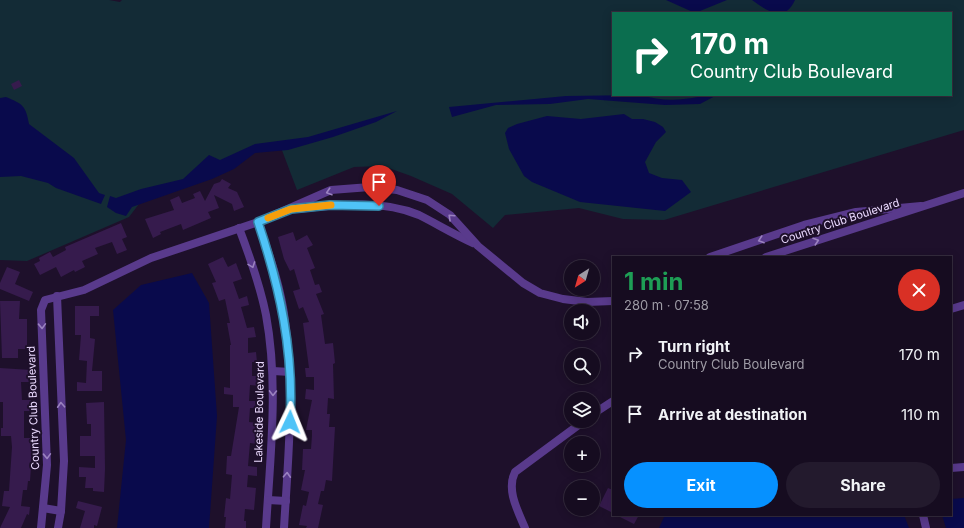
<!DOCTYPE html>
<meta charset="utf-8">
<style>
:root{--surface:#160c20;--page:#231a2d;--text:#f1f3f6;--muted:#9e9ba5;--line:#352c3e;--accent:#0691ff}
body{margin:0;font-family:Inter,sans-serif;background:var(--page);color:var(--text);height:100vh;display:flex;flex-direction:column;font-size:15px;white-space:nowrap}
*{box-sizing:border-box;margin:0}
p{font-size:13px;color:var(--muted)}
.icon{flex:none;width:22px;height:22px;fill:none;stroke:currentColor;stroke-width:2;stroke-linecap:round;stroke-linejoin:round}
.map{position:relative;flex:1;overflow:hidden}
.details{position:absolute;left:612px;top:256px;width:340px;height:260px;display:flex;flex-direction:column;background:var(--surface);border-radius:0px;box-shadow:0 2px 10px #0003,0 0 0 1px var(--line)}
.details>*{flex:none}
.top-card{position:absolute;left:612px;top:12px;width:340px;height:84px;border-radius:0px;box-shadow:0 2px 10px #0003,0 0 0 1px var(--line);background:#0b6e4f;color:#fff;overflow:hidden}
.needle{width:26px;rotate:217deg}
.buttons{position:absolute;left:564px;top:260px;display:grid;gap:8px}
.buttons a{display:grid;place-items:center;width:36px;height:36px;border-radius:50%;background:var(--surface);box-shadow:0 2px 10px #0003,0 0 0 1px var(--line);font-size:20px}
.pin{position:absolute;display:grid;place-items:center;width:34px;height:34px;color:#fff;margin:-41px -17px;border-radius:50% 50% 50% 0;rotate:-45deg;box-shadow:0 0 4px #0007}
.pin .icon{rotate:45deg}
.me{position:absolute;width:44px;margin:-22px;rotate:2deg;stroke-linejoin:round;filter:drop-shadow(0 0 3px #0008)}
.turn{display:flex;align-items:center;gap:14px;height:84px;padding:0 12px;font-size:18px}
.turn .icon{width:52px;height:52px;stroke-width:2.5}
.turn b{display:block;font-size:28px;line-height:34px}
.round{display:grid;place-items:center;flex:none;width:42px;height:42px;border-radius:21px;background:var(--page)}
.overview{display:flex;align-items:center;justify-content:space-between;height:68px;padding:0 12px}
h1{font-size:24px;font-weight:700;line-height:30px;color:#1e9e55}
.cta{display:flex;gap:8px;margin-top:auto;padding:8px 12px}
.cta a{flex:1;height:46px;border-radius:24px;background:var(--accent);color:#fff;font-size:16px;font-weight:700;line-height:46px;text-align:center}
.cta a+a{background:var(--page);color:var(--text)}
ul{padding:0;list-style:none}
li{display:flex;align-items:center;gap:12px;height:60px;padding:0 12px}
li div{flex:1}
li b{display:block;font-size:15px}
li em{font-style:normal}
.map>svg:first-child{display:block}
.green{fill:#132b36;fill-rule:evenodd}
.water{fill:#090a4c}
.building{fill:#361b4d}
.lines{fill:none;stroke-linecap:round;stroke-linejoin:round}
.minor{stroke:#593a8c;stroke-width:8}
.oneway{stroke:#9b82c0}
.route-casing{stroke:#337fa1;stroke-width:10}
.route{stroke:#4fc3f7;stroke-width:7}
.slow{stroke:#f59e0b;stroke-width:7}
.labels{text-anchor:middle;stroke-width:4;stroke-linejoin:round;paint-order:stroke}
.street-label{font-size:11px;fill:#ebdaff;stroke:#1e102b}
</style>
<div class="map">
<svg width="964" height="528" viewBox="0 0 964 528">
<rect width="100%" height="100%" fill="#1e102b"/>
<path class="green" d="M0,0H109L120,2L122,0H964V130L664,220L623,219L579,208L505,215L493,228L452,194L411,176L383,166L354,167L297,190L280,145L250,150L142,200L129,217L27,261L0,260ZM613,13H951V95H613Z"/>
<g class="water">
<path d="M666,0H727L695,13Z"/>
<path d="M752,0H795C784,24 767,11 752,0Z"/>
<path d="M640,95C655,99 669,101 684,99C695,98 705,95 717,95L700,104L665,105L588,99L550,104L496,105L452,117L449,107L566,96Z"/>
<path d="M6,97C23,104 26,106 29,124L74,158L99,193L105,195L101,204L56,188L48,183L21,176L0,177V98Z"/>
<path d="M397,111L376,122L333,137L288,150L255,153L234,169L212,179L132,207L126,216L116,213L107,207L110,196L116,198L141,189L183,179L209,155L220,160L255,144L308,137Z"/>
<path d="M624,114L632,119H643L655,122L663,127L666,132L656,142L645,162L649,173L662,178L682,180L691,192L665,211L580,202L532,182L524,176L509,149L505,133L508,128L517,124L547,116L581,119Z"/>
<path d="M192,273L209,303L217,416L209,528H117L126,440L113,310L141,285Z"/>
<path d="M964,498V528H946L942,515H951V499Z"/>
<path d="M665,515H904L909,528H659Z"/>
</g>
<g class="building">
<path d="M19,80L22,86L14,90L11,84Z"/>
<path d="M222,179L231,184L228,188L237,192L244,207L234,211L232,204L214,195L219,208L208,212L211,218L183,230L181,224L160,232L161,234L153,238L145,219L174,210L170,200L179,196L182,203L195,198L193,194L200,191L205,201L214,184L220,182Z"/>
<path d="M121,223L127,237L122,239L127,250L117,254L112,242L95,248L98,254L82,261L85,267L75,272L74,270L61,277L56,267L40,275L34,264L40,261L39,258L50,252L53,257L66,250L65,247Z"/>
<path d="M293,232L296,241L307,235L313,245L307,248L315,268L310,270L315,285L319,284L322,292L316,294L324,314L321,315L325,344L333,343L335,363L333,364L334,399L328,398L327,414H330L329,427H335L332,481L326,480L324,491H321L318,504L323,505L318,528H306L307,526L299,525L303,505L306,506L309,492L301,490L305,470H302L303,449H311L312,435V430H306L312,400L305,399L306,389L314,390V377H306L305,368H309L303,323L309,322L303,307L299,309L293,291L300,289L294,269L290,271L284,259L278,237Z"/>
<path d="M223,257L228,267L236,263L242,279L233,282L239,299L247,296L249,305L241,307L247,328L254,327L256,337L248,338V353L256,352L257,362H252V376H260V386L250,385L249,401H259V408H250L249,422L259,423L257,444L250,443L248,466L257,467V476L248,475L247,487L256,488L254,510L245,509L244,521H246V528H225L226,517H224L226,498L230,499L232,475L226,474L227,456H231L239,407H233V395L224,394V387L230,388V345H231L227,323H230L225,299L219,301L212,283L216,282L208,264Z"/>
<path d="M7,267L20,272L15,284L33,292L29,301L0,289V283Z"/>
<path d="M0,301H20L19,319H27V349H18V358H2Z"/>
<path d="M75,306H99V316H90V338L95,339L92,371H102V391H77V382L86,383L87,361L79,360L81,335H75Z"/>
<path d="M0,368L31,370V382H21L22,400H31V411H24V438H33L30,481H28L27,490H23L21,506L30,507L29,515L27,514L21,528H0L10,507L2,506L4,491H9L12,447L11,436H1V428H3V402H0Z"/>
<path d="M104,402L105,469L104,492L93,491V488H85L86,477H79V467L95,468V456H80V436H91V424H87L86,403Z"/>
<path d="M608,488L613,490V513L599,506Z"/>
<path d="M78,501L102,507L97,526L94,525V528H80L85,511L76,508Z"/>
<path d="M616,515H639L634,524Z"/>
</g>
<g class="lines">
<g class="minor">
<path d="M297,209C337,205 381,199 419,215C437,224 455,235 473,243"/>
<path d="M258,222C269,254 281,287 285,321C295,390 288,459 284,528"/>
<path d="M239,228C250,257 260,285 266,315C279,385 270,458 266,528"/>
<path d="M710,257L804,225L856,212L921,206"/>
<path d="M766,257L964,193"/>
<path d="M57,296L64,461L61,511L58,528"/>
<path d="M951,309L964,305"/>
<path d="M273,371L290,372"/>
<path d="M593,414L613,401"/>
<path d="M951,468L964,467"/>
<path d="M268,500L286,501"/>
<path d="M43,508L61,511"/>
<path d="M923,515L926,528"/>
<path d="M41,528L47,465L41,310L45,300L84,290L151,258L258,222L331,190L370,187L397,190L427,200L450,215L478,246L523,283L540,293L563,299L587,302L613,301"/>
<path d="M525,528C518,511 506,490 515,472L584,421"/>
</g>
</g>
<defs><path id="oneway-chevron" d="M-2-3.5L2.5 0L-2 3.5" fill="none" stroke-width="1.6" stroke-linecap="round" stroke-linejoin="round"/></defs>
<g class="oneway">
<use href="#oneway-chevron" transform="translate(329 192) rotate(162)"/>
<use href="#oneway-chevron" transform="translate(451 217) rotate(-137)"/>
<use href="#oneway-chevron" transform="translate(761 240) rotate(161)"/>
<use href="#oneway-chevron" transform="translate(816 241) rotate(-18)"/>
<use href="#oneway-chevron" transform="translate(252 265) rotate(70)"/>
<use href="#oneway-chevron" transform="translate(42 326) rotate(88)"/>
<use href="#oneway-chevron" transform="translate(273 393) rotate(91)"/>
<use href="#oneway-chevron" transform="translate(61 405) rotate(-93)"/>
<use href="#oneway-chevron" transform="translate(47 456) rotate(88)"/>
<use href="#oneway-chevron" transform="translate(287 475) rotate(-87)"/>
</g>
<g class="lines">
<g class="route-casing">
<path id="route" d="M290,422C294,351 280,288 258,222L291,209L330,205L379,206"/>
</g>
<use href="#route" class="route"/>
<path class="slow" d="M268,218L291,209L331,205"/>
</g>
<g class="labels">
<g class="street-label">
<text transform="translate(840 221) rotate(-18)" y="4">Country Club Boulevard</text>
<text transform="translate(33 408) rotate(-92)" y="4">Country Club Boulevard</text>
<text transform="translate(259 412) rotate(-89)" y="4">Lakeside Boulevard</text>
</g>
</g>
</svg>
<div class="buttons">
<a><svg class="needle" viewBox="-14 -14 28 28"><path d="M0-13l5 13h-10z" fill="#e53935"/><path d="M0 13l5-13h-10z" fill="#9e9ba5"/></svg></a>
<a><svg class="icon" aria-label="sound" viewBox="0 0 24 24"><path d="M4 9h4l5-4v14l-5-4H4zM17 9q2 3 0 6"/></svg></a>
<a><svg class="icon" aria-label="search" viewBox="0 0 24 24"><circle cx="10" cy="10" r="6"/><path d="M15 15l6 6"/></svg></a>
<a><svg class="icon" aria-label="layers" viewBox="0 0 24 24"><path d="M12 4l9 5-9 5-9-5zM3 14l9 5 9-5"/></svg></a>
<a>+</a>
<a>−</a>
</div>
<div class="pin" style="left:379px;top:206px;background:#d93025"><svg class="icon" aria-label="arrive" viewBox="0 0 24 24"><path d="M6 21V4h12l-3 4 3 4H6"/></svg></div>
<svg class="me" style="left:290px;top:422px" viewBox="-20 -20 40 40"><path d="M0-17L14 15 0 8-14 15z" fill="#4fc3f7" stroke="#fff" stroke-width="4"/></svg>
<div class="top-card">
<div class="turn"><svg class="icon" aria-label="right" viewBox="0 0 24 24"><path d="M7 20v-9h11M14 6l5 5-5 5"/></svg><div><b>170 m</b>Country Club Boulevard</div></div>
</div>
<section class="details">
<div class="overview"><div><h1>1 min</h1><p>280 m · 07:58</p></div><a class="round" style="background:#d93025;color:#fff"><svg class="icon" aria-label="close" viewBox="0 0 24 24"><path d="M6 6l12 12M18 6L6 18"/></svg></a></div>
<ul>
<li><svg class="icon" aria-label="right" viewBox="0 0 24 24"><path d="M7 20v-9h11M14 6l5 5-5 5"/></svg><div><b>Turn right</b><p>Country Club Boulevard</p></div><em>170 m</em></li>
<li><svg class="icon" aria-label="arrive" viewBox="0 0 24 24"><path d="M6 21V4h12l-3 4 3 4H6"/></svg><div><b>Arrive at destination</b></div><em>110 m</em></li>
</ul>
<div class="cta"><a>Exit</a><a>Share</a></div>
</section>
</div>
